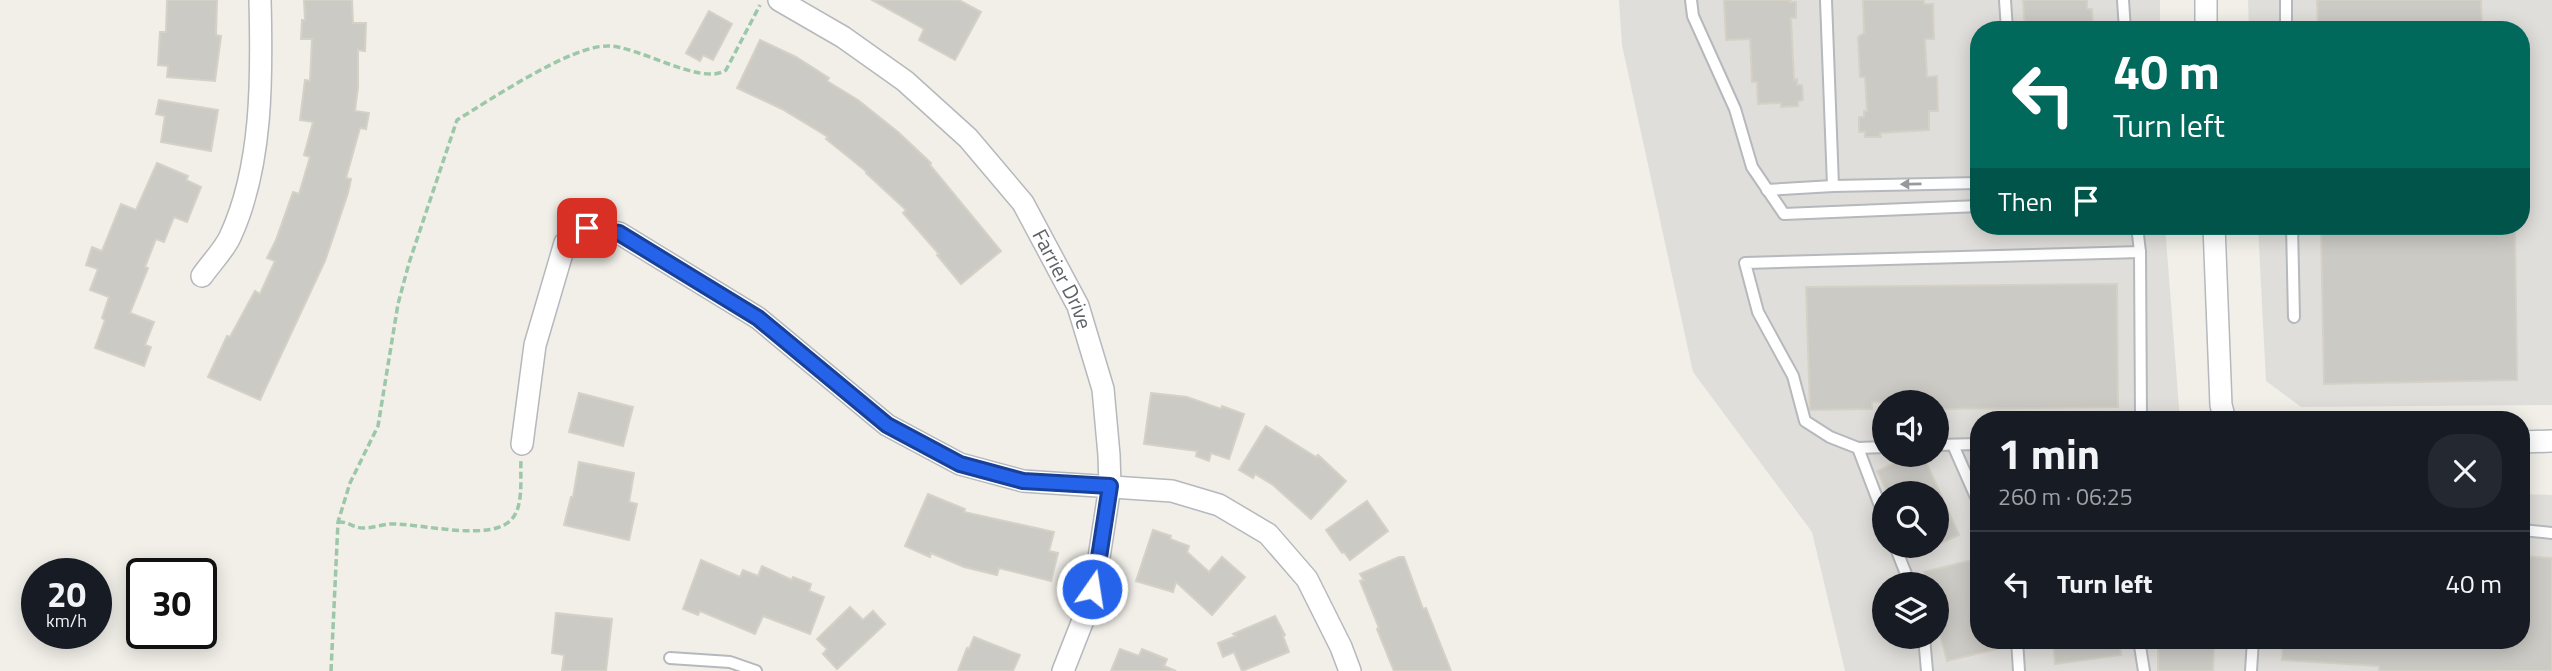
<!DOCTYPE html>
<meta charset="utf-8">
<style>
:root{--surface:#171b24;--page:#242831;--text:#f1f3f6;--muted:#9ea1a6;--line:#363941}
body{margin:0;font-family:"Titillium Web",sans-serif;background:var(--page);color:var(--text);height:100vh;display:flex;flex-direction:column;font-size:26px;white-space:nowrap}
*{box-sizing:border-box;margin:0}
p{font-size:23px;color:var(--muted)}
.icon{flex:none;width:38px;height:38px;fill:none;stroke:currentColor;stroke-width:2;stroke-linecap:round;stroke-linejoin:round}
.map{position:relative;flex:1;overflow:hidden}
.sheet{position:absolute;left:1970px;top:411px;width:560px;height:238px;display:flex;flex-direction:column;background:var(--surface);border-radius:28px;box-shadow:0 4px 18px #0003}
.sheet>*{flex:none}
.banner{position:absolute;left:1970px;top:21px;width:560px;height:214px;border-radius:28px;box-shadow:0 4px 18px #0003;background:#00695c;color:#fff;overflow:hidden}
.fabs{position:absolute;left:1872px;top:390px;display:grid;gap:14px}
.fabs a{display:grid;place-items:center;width:77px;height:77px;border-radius:50%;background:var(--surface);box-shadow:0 4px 18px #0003;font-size:35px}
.speed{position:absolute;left:21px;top:558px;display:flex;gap:14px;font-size:35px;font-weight:700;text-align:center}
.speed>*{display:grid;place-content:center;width:91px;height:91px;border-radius:50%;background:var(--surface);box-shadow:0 4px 18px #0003;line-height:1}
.speed small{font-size:18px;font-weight:400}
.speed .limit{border:4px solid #111;border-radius:10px;background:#fff;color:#111}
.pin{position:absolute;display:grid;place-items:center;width:60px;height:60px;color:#fff;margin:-30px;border-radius:14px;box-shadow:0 4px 10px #0006}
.me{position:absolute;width:77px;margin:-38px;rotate:13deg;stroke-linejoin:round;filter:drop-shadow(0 0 5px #0008)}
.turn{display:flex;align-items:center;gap:24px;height:147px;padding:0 28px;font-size:32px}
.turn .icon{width:91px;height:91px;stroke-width:2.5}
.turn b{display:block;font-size:49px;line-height:60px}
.then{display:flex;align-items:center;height:66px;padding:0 28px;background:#0003;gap:14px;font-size:26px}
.round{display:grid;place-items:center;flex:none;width:74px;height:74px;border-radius:28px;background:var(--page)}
.headline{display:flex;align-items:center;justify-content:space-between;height:119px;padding:0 28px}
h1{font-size:42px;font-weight:700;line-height:52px}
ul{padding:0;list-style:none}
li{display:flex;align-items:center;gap:21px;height:105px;padding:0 28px;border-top:2px solid var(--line)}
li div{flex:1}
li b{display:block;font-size:26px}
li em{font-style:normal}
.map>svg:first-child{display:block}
.industrial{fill:#e0deda;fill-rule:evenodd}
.building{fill:#cccac5;stroke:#d6d1c6;stroke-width:2}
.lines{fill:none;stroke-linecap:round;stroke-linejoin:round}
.service-casing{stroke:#b5b8bc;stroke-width:14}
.minor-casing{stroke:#b5b8bc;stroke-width:24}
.path{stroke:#9cc7a9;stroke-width:3.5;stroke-dasharray:7 3.5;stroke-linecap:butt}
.service{stroke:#fff;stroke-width:10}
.minor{stroke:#fff;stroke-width:21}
.oneway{fill:#979a9d}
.route-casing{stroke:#184099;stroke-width:18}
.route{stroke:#2563eb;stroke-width:12}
.labels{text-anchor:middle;stroke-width:5;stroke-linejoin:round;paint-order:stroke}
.street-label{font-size:21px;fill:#5f6368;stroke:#fff}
</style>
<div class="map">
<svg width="2552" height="671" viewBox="0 0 2552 671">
<rect width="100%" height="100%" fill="#f1efe8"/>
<g class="industrial">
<path d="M1619,0H2160V30H1979V226H2165L2180,420H1979V640H2522V494L2552,495V671H1845L1812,532L1693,372L1622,45ZM1885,402H1937V455H1885ZM1885,494H1937V546H1885ZM1885,584H1937V637H1885Z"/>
<path d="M2248,0H2552V405L2301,407L2266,381L2258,226H2522V30H2249Z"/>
</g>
<g class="building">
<path d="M167,0H217L216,35L221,36L215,81L167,77L168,66L158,65L160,32H166Z"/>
<path d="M304,0H352L353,23H366L365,51L358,50V87L355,111L369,113L366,129L360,128L346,178L351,179L348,193L325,261L260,400L208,377L227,336L230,337L255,291L260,294L275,261L267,258L276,240L293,192L299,194L310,157L304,155L313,122L300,120L305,80L310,81L312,39H301L302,20H305Z"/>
<path d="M872,0H959L981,12L955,60L919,40L924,29Z"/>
<path d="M1724,0H1791L1790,2H1796V18H1791L1794,80L1797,79V85H1802L1803,100L1798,101V106L1781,107V103L1758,104L1757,82H1752L1750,39L1726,40Z"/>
<path d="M1863,0H1924V4H1933L1934,39H1925L1927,77L1937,76L1938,111H1929V130L1880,133L1881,137H1865V132H1859V117H1864V111H1867L1865,77H1860L1858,37L1864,33Z"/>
<path d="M2023,0H2087V9H2092L2093,30H2025Z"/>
<path d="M2317,0H2481L2482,30H2318Z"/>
<path d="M709,11L732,24L713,60L703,55L700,61L686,53Z"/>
<path d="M760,40L796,57L829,78L827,81L858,100L898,132L931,163L930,165L1001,251L961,284L937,255L939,254L903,213L906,210L866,173L867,172L826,139L828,137L782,109L737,88Z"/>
<path d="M159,100L218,110L211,151L161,142L165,116L156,114Z"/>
<path d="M157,163L188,176L186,180L201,187L187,222L174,217L164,242L156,239L145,267L148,268L130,313L154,322L145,345L151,347L144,366L95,348L105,320L102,318L109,297L90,290L98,269L86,265L92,247L102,251L121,204L136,210Z"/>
<path d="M2321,226H2515L2517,380L2324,384Z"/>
<path d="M2117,284L2118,407L1937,409V402H1872V409L1810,410L1806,287Z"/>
<path d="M579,393L633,407L623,446L569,432Z"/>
<path d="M1151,393L1187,397L1221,409L1222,406L1244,414L1229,459L1211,453L1209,461L1196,456L1197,451L1144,444Z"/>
<path d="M1266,426L1316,457L1318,455L1346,481L1311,519L1273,485L1255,474L1253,478L1239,470Z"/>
<path d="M1912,455H1923L1959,535L1937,545V494H1888L1877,471Z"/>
<path d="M579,462L634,473L629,502L637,504L629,540L564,525L571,497H573Z"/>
<path d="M928,494L965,509L964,512L1054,532L1049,551L1058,553L1051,581L999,568L997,575L964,567L931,553L930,557L905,546Z"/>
<path d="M1367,501L1388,531L1350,560L1344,552L1342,553L1326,530Z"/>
<path d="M1153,530L1171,536L1170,539L1189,546L1187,552L1209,572L1222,557L1245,577L1212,615L1176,582L1173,592L1136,581Z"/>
<path d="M2522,556L2552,558V671H2379V666L2282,660L2283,640H2522Z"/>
<path d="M1399,557H1404L1423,609L1426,608L1451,671H1394L1377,629L1379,628L1360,581L1364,580L1360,574Z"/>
<path d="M701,560L740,577L743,570L758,576L762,566L792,580L793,577L811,584L809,591L824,597L810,634L763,616L755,634L700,611L698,615L683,609Z"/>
<path d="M1972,560L1979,590V640H2008L2009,646L1947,661L1937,623V584H1928L1924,572Z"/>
<path d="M850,607L863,620L873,611L885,624L837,669L823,654L827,649L817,639Z"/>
<path d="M556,613L612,619L606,671H562L564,655L552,653Z"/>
<path d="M1275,616L1285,635L1283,636L1289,652L1242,671L1234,652L1223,657L1218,643L1236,636L1233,634Z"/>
<path d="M974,637L1020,655L1013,671H958L967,648L969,649Z"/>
<path d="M2053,640H2119L2121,655L2055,664Z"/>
<path d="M2158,647H2214L2213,671H2158Z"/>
<path d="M1120,649L1139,656L1142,649L1167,659L1164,666L1176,671H1111Z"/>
</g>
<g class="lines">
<g class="service-casing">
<g id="service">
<path d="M1691,0L1693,16L1735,109L1752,167L1784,214L1979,206"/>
<path d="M1826,0L1833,186"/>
<path d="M2005,0L2007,30"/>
<path d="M2123,0L2125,30"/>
<path d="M2286,30V0"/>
<path d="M1767,190L1833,186L1979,183"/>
<path d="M2292,226L2294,317"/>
<path d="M2140,252L2141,420"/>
<path d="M1937,445L1979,444"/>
<path d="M1953,445L1979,504"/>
<path d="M1858,448L1885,447"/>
<path d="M1885,519L1858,448L1830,437L1805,421L1793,376L1758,312L1745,263L2140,252L2137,226H2139"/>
<path d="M2522,530L2552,533"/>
<path d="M1895,546L1910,584"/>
<path d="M1924,637L1927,671"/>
<path d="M2017,640L2019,671"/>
<path d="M2139,640L2144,671"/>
<path d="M670,658L730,662L756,671"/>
<path d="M2251,671L2253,640"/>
</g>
</g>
<g class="minor-casing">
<g id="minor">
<path id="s1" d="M779,0L843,37L905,81L968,138L1023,203L1078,306L1103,389L1109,455L1110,486L1098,564L1085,615L1063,671"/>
<path d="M2206,0V30"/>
<path d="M2214,226L2221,405L2225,420"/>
<path d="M202,276C211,263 224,250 230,237C263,166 262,76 260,0"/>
<path d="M2522,442L2552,441"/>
<path d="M522,444L535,345L565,243L587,228L619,233L758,318L887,425L960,464L1023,481L1172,491L1219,505L1268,534L1307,579L1341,647L1350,671"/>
</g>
</g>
<g class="path">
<path d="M338,522C348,521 353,528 363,528C372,528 381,525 390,524C421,523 491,543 512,519C524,505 520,477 521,460"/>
<path d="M331,671L338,522L350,483L378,426L398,304L409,263L457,120C490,100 570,46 607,46C637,45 702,87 726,70L760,5"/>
</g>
<use href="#service" class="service"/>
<use href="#minor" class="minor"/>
</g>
<defs><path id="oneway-solid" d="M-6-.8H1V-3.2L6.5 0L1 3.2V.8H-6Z" transform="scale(1.75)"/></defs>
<use class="oneway" href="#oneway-solid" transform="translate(1911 184) rotate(179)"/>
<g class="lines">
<g class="route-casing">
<path id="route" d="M587,228L619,233L758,318L887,425L960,464L1023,481L1110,486L1098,564L1092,589"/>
</g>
<use href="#route" class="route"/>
</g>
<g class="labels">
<g class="street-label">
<text dy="7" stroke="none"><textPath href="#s1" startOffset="406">Farrier Drive</textPath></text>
</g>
</g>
</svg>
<div class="fabs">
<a><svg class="icon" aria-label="sound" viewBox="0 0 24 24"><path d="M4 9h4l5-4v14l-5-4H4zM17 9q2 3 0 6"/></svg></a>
<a><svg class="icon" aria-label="search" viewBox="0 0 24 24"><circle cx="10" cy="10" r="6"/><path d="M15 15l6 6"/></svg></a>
<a><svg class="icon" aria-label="layers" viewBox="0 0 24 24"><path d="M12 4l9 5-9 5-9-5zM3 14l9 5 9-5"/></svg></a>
</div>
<div class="speed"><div>20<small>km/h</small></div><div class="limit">30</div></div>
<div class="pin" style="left:587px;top:228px;background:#d93025"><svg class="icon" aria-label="arrive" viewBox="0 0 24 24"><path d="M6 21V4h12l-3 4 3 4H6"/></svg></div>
<svg class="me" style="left:1092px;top:589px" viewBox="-20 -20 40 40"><circle r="17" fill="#2563eb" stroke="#fff" stroke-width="3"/><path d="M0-11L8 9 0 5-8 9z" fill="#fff"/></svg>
<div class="banner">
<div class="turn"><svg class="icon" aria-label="left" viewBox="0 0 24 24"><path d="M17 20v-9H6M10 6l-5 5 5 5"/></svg><div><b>40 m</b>Turn left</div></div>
<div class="then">Then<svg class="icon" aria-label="arrive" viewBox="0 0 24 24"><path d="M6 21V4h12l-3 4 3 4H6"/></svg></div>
</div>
<section class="sheet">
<div class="headline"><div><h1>1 min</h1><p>260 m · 06:25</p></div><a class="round"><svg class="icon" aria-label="close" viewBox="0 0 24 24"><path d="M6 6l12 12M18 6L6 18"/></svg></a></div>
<ul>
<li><svg class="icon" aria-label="left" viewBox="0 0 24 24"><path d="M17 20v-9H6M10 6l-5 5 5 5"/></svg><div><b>Turn left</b></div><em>40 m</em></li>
</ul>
</section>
</div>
